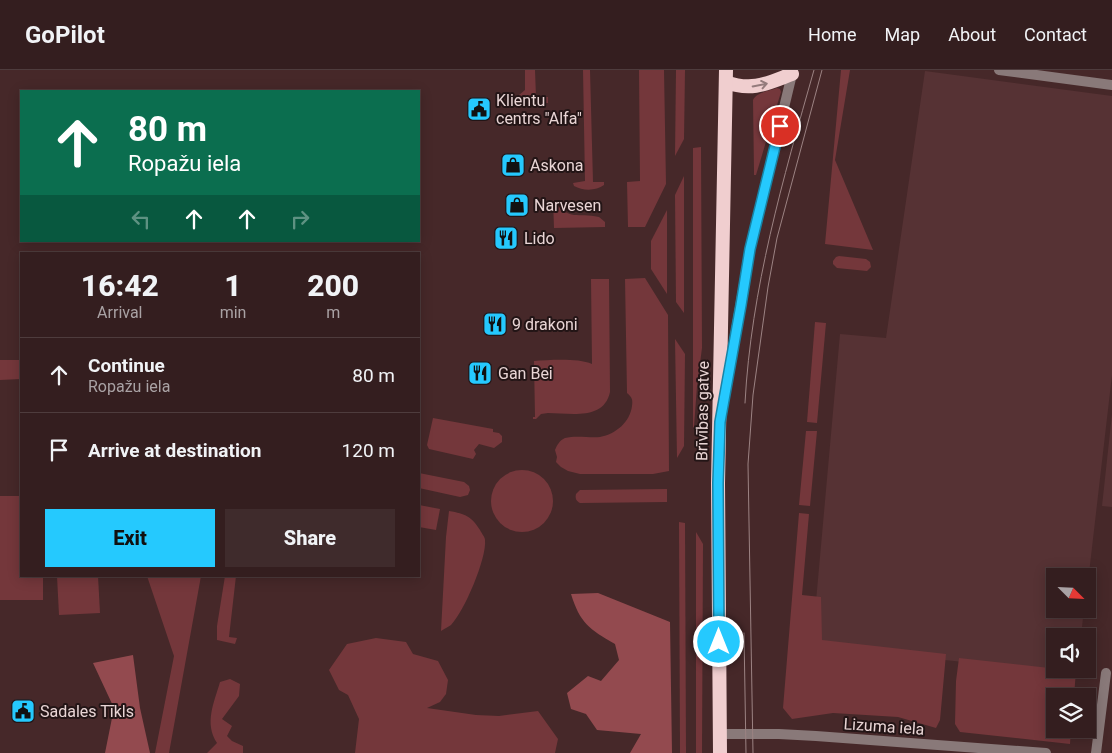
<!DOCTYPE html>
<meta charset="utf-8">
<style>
:root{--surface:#341e1f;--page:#3f2b2c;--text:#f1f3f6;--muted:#a9a2a4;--line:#4e3c3d;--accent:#25c9fe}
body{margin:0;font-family:Roboto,sans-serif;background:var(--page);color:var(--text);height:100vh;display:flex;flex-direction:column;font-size:19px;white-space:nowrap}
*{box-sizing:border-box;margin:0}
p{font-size:16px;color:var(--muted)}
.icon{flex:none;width:28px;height:28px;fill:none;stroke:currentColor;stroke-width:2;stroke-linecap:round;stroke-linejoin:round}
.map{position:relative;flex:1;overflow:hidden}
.drawer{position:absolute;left:20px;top:182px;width:400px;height:325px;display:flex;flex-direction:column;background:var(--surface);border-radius:0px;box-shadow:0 2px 12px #0003,0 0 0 1px var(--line)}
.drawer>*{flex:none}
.guide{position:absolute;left:20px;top:20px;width:400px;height:152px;border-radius:0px;box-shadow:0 2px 12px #0003,0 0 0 1px var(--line);background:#0b6e4f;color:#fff;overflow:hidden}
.needle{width:32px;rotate:114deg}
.controls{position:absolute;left:1046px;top:498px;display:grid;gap:10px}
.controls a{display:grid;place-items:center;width:50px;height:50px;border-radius:0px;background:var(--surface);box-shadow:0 2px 12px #0003,0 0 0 1px var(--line);font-size:25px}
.pin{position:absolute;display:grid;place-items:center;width:42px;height:42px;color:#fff;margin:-21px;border:2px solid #fff;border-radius:50%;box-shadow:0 1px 5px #0007}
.me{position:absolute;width:55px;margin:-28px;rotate:0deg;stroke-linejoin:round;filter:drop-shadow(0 0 4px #0008)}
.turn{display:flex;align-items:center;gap:18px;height:105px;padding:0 25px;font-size:22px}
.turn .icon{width:65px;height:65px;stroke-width:2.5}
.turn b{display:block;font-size:35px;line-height:42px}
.lanes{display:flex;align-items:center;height:48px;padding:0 25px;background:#0003;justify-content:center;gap:25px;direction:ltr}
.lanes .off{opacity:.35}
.eta{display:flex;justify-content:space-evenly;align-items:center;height:85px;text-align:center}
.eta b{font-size:30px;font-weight:800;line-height:35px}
.button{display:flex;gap:10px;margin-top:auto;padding:10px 25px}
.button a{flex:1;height:58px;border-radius:0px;background:var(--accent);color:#111;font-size:20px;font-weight:800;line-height:58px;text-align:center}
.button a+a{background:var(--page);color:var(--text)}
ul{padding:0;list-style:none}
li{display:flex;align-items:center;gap:15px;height:75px;padding:0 25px;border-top:1px solid var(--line)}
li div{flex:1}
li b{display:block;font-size:19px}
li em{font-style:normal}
header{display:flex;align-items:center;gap:30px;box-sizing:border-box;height:70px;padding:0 25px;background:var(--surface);border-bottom:1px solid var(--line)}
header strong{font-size:24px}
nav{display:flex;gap:28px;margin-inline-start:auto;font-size:18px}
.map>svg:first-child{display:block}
.built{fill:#563234}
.green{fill:#74373b}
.forest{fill:#934a4f}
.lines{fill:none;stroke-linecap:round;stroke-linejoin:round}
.minor{stroke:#897979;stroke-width:10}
.tertiary{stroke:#897979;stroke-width:10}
.trunk{stroke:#f0cecf;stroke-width:14}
.tram{stroke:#9c8383;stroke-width:1}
.oneway{stroke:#947b7c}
.route-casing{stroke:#1883a5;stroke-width:12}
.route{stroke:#25c9fe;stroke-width:9}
.labels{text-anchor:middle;stroke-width:4;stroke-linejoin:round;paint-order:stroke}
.poi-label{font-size:16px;fill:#e9d5d5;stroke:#231516;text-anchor:start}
.street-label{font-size:16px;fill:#e9d5d5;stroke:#231516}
</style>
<header>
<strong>GoPilot</strong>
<nav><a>Home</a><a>Map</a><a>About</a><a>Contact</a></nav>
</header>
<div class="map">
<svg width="1112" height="683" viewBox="0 0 1112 683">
<rect width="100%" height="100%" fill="#462829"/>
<g class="built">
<path d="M925,1L1112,26V305L1088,512V506H1055V539H1084L1081,566H1055V599H1077V604L812,576L840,264L886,268Z"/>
<path d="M1112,344V437L1102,436Z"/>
</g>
<g class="green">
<path d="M525,0H535L536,27H548V33H527L525,32L519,25L525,20Z"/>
<path d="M583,0H590L593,112H604V115C596,121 583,121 574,116L573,113L585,111Z"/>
<path d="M639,0H664L666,114L645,157H628L627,112L640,111Z"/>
<path d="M676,0H685L684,69L675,86Z"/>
<path d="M841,0H850L835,90L873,180L825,174Z"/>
<path d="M777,18L780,19L781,22L756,105H754V102L753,30C757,22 769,21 777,18Z"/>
<path d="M701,77L702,278L697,316L694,357L693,358V78Z"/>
<path d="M684,106V243L676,232L675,125Z"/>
<path d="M553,130C570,152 577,142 599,147L605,152V157L554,158Z"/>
<path d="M667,140V224L651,199V171Z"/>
<path d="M839,186L866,189L870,192L871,197L867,201L837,198L833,194V191L836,187Z"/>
<path d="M645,208L668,245L669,401L653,404H580L568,401L561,397L556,392L557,387L555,380C557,375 560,370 565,368C576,365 589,368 600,367C616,364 630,352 632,336C633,330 632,327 627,323L625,209Z"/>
<path d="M591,209H609L610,322C604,351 569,343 548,343L541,344L536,349H533V347H535L534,291C550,290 578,288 592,294Z"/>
<path d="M815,252L826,253L817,353L807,352Z"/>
<path d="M675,269L685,284L684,376L677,388Z"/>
<path d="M0,290H21V309L0,310Z"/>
<path d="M433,348L493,359V362L499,363L502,366V372L494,378L479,374L474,380L476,384L473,389L429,379L427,375Z"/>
<path d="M806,361H817L810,436L799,435Z"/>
<circle cx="522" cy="431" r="31"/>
<path d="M419,403L464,412L469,416L470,420L468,425L460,427L419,418Z"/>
<path d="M667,419V432L580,433C576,431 575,428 576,424L580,420Z"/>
<path d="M0,426H21V506H43V530H0Z"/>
<path d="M419,435L440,439L436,460L419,457Z"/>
<path d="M449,441C466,444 471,446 480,460C482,464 485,467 485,470C487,488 464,542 451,555C448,557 444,559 441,561L446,467Z"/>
<path d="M799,443L809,444L802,525L821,527L822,570L946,584L940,650L936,658L898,647L833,643L792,649L783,638Z"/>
<path d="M679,452L685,453L686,683H680Z"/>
<path d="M696,462L703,474L702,683H696Z"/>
<path d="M57,506H98L100,543L59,545Z"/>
<path d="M147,506H201L169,683H155L174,586Z"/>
<path d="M225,506H236L229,567L237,568L235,574L217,570V556Z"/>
<path d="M376,568L406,572L413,584L438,591L448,610L446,624L440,632L427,638L476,645L499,646L538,641L558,669L555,683H355L359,649L348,625L339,620L329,600L347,574Z"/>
<path d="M959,588L1076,601L1074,626H1055V659H1071L1070,674L960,662L955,654L956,611Z"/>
<path d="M230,609L240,614L239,626L222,649L232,656L227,666L232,671L243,676V683H207L217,673C204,653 214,633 220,612Z"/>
</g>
<g class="forest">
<path d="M598,523L670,552L672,683H630L641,664L597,660L586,644L571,639L567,623L588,606L601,611L619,590L615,574C589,559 580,553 571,524Z"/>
<path d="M133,585L140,638L150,683H105L114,638L93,593Z"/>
</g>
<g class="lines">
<g class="minor">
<path d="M999,0L1112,15"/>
<path d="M1096,683L1106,603"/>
</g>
<g class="tertiary">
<path d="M725,324L750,179L793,0"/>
<path d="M719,664H779L816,666L1046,683"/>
</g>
<g class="trunk">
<path d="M726,12C752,22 768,13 792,4"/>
<path d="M720,683L718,413L726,0"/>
</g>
<g class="tram">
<path d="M745,333C751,219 783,109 814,0"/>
<path d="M744,563L746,683"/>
<path d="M753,683L748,394L753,325L768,217L777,168L822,0"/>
</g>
</g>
<defs><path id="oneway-shaft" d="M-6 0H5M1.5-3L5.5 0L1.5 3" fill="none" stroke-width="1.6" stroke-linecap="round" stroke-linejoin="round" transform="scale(1.25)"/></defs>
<use class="oneway" href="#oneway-shaft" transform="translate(760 15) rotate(-11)"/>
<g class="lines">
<g class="route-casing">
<path id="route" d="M719,572L718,413L720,352L741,235L750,179L780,56"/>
</g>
<use href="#route" class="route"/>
</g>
<defs>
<g id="civic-square" transform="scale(1.25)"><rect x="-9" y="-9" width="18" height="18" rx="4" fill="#25c9fe" stroke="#231516"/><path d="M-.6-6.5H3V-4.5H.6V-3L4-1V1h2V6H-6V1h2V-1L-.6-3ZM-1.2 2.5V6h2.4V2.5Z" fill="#111"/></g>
<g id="shop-square" transform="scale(1.25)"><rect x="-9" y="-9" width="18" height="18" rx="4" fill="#25c9fe" stroke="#231516"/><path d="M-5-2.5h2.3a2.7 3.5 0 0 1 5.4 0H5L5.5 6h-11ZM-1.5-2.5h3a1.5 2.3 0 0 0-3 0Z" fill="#111"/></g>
<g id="restaurant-square" transform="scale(1.25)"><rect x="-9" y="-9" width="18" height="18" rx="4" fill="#25c9fe" stroke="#231516"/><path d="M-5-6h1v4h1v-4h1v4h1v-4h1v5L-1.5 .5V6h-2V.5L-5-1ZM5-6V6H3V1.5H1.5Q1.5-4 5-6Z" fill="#111"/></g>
</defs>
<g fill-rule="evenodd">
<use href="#civic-square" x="479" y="39"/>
<use href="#shop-square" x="513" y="95"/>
<use href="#shop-square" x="517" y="135"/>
<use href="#restaurant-square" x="506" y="168"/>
<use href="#restaurant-square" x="495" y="254"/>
<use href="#restaurant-square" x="480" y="303"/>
<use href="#civic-square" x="23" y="641"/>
</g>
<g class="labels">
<g class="poi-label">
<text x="496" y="36">Klientu<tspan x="496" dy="18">centrs "Alfa"</tspan></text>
<text x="530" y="101">Askona</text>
<text x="534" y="141">Narvesen</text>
<text x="524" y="174">Lido</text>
<text x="512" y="260">9 drakoni</text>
<text x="498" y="309">Gan Bei</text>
<text x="40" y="647">Sadales Tīkls</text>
</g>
<g class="street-label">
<text transform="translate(702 341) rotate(-89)" y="6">Brīvības gatve</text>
<text transform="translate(884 656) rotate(4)" y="6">Lizuma iela</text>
</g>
</g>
</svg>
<div class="controls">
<a><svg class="needle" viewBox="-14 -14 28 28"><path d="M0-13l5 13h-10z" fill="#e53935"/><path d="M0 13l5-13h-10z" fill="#a9a2a4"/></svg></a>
<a><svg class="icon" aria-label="sound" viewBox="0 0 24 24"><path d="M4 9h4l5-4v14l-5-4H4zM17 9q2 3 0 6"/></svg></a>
<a><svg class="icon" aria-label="layers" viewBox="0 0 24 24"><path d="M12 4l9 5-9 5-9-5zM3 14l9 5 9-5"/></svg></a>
</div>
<div class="pin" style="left:780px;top:56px;background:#d93025"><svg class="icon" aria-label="arrive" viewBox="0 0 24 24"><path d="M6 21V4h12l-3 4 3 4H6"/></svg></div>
<svg class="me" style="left:719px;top:572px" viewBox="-20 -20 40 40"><circle r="17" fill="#25c9fe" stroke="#fff" stroke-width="3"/><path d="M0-11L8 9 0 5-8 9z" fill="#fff"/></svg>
<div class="guide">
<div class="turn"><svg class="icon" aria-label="ahead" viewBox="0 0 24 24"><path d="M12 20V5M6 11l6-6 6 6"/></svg><div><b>80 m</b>Ropažu iela</div></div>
<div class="lanes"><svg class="icon off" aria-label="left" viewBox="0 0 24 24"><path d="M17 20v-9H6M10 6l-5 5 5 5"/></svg><svg class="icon" aria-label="ahead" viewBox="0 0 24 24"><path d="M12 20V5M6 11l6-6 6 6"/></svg><svg class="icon" aria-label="ahead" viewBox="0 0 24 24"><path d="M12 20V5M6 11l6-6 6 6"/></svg><svg class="icon off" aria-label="right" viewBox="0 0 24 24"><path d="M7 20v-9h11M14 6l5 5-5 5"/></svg></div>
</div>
<section class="drawer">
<div class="eta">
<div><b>16:42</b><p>Arrival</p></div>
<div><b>1</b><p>min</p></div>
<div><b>200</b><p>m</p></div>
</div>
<ul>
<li><svg class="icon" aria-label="ahead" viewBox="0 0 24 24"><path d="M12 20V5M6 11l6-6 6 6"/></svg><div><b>Continue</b><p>Ropažu iela</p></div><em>80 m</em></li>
<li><svg class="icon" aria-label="arrive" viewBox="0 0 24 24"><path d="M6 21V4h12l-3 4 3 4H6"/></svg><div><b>Arrive at destination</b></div><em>120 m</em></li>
</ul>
<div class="button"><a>Exit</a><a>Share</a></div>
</section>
</div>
